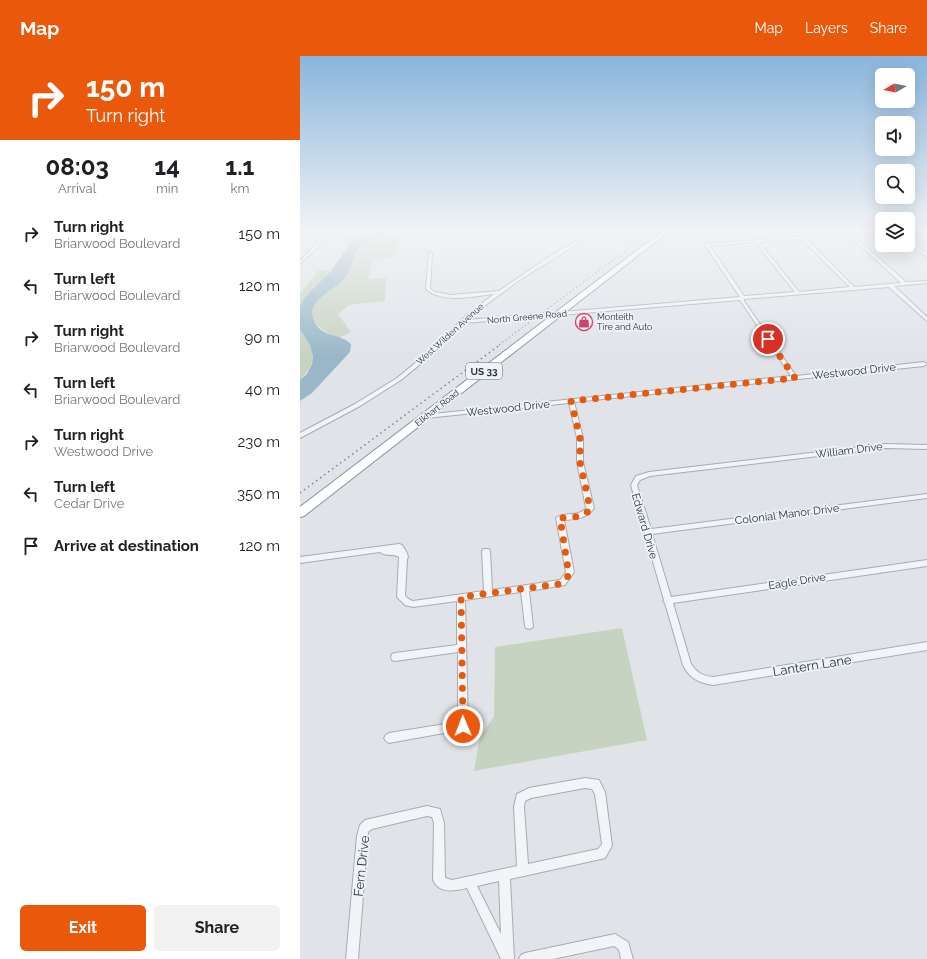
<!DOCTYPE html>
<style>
:root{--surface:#fff;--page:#f2f2f2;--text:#202124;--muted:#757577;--accent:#ea580c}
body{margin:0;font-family:Raleway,sans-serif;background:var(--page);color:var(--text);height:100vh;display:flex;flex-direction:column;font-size:15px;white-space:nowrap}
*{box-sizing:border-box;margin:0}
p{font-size:13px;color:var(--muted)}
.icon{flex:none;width:22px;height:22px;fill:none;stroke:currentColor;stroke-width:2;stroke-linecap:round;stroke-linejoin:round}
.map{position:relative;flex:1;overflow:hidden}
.sheet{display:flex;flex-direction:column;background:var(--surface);width:300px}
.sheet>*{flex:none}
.top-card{background:#ea580c;color:#fff;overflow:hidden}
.needle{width:26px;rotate:260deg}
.fabs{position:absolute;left:575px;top:12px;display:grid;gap:8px}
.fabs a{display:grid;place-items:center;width:40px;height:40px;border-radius:6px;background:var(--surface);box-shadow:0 4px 16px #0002;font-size:20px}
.pin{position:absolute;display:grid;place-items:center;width:34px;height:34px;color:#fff;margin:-17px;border:2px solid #fff;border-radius:50%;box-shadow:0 1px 4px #0007}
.me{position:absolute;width:44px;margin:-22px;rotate:359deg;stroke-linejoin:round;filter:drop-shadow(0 0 3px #0008)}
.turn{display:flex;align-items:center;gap:14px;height:84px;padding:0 20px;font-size:18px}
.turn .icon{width:52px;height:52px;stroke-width:2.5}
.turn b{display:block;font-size:28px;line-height:34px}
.eta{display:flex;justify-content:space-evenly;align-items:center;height:68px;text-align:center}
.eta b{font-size:24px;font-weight:700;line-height:28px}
.button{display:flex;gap:8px;margin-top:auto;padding:8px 20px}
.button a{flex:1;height:46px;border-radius:6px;background:var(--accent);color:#fff;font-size:16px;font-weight:700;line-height:46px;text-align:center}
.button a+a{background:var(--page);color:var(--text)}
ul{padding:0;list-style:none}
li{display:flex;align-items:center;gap:12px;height:52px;padding:0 20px}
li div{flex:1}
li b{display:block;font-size:15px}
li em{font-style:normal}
header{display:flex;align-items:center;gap:24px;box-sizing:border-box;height:56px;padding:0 20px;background:var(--accent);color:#fff}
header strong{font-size:19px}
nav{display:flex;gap:22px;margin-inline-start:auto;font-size:14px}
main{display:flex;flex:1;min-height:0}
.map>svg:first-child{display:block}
.green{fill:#c7d3c1}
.water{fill:#9ab7c9}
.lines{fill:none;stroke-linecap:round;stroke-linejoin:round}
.minor-casing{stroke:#a5acb3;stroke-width:2}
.highway-casing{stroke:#8794a0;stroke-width:2}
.minor{fill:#f2f5f7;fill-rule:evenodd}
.highway{fill:#fff;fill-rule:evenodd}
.rail-far1{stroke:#798693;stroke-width:1;stroke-dasharray:1.5 2.5;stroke-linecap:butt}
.rail{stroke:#798693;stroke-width:1.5;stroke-dasharray:1.5 3.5;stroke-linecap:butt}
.route{stroke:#ea580c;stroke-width:7;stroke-dasharray:0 12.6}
.labels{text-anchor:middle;stroke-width:3.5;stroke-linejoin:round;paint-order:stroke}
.far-street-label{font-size:9px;fill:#283440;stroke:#eff3f6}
.far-poi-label{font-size:9px;fill:#283440;stroke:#eff3f6;text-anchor:start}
.shield{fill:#eff3f6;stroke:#646d77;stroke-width:1}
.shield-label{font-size:10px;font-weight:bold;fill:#283440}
.street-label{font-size:11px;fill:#283440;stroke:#eff3f6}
.near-street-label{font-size:13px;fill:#283440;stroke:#eff3f6}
</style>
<header>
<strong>Map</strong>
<nav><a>Map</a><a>Layers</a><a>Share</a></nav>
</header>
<main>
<section class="sheet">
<div class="top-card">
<div class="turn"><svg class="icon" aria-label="right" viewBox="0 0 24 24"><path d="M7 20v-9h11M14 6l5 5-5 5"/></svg><div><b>150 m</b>Turn right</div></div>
</div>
<div class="eta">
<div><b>08:03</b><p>Arrival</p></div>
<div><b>14</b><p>min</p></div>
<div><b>1.1</b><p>km</p></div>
</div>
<ul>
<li><svg class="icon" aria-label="right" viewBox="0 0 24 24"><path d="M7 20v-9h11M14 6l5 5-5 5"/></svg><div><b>Turn right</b><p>Briarwood Boulevard</p></div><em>150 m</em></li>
<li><svg class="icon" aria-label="left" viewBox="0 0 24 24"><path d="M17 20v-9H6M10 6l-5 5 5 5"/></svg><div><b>Turn left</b><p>Briarwood Boulevard</p></div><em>120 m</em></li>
<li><svg class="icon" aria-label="right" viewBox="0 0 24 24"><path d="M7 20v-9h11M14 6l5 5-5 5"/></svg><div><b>Turn right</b><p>Briarwood Boulevard</p></div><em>90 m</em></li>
<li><svg class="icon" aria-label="left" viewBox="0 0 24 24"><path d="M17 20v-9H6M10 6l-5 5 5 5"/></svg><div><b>Turn left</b><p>Briarwood Boulevard</p></div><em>40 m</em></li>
<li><svg class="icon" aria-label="right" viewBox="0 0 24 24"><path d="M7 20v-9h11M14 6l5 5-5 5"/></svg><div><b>Turn right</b><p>Westwood Drive</p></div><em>230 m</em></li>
<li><svg class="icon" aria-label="left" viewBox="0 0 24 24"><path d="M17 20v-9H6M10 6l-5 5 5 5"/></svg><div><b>Turn left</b><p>Cedar Drive</p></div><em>350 m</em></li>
<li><svg class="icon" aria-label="arrive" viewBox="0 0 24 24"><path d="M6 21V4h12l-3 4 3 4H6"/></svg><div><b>Arrive at destination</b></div><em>120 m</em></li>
</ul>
<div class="button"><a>Exit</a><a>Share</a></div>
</section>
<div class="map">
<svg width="627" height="903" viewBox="0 0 627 903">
<rect width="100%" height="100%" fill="#e0e4e9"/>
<g class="green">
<path d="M46,173H76L50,188L43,183Z"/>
<path d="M90,176L102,180L93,201L72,204L68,223L86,222L85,245L49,249L38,258L51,276L38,282C20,275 0,258 21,240C29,234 39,230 45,221C48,218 48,214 50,210C61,189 66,183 90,176Z"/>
<path d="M19,214H31C22,228 8,235 0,250V237Z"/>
<path d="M0,274C2,279 6,283 9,287C17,301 11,314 0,324Z"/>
<path d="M322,572L347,684L174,715L180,680L194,661L195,591Z"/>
</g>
<path class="water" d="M76,173H98C86,177 69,181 60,191C52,201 51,217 41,226C32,235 7,245 13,262C20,283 39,276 51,288L50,296L12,337L0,345V324L7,318L12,308L13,300L10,289L0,274V250L5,241L30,216L50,188Z"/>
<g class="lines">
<g class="minor-casing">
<g id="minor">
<path d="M137,173H143L133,178L111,179L109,178L111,177L132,176Z"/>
<path d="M296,173H301L218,225L187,248L167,264L440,241L405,189L406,188L582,174V176L553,179L606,226L627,225V227L594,230L627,261V265L589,231L444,243V245L496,320L624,306L627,308L624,310L274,346L283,382V406L294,452C287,463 276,463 264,464L274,516L265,529L229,535L233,570L232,572L229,573L226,572L225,570L221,536L165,544L168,670L166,673L89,687L86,685L84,682L86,679L89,677L158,666V596L95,605L92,604L91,601L92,598L95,597L157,589V545L113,551L105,549L97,541L99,501C93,497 85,501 80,496L0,507V501L99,488L102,489L107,497L108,501L107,503L105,540L110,544L113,545L184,535L182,495L183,493H189L190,495L192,534L260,524L266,516L256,462C264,455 278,462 286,452L277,406V382L269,347L126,362L124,361L123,360L124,359L491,320L440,244L164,267L129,301L101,324L60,350L0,382V377L55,348L97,322L125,299L168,258L194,238C175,240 142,248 126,233L129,196L132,197L130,233L135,236L151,239L199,235L247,202ZM549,179L601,227L554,231L506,182ZM501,183L550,231L499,236L459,186ZM455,186L495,236L444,240L410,190Z"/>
<path d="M0,174L15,178L21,186L17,192L0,208V205L14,190L17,186L13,180L0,176Z"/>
<path d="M608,183L627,198V201L608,186Z"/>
<path d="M586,388L627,389V393L586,392L350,420L340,424L337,429L351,473L627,438V442L352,478L371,541L627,504V510L373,547L391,608C397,617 403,620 413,621L627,586V594L413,629C399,627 389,622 383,609L365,547L363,545L364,544L331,429L336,420L349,416Z"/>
<path d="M285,722L299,724L305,736L312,790L305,802L301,803L210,823L214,903H201L167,832C155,835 139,838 133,824L134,767L132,761L127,760L72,773L68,776L58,903H46L57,780L60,769L65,764L127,750L140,753L144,767L145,822L152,824L217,810L214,751L217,738L229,732ZM285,732L292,733L295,738L302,788L298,793L228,808L224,751L225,745L231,742ZM199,825L201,878L177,830Z"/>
<path d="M315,878L328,886L333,903H321L319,894L314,890L253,903H219L221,899L225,897Z"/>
</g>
</g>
<g class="highway-casing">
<path id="highway" d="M365,173H372L4,460L0,461V451Z"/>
</g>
<use href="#minor" class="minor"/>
<use href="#highway" class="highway"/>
<path class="rail-far1" d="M199,289L355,173"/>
<path class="rail" d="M0,437L201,288"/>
</g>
<linearGradient id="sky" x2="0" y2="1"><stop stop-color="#89b5dc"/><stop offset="0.58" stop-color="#f1f3f5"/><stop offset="1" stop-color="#f1f3f5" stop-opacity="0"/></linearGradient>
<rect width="627" height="300" fill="url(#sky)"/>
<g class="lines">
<path class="route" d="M163,670L161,541L259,528L264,525L269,519L260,462C270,461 286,462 290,452L280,406V382L271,345L495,322L468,283"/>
</g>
<defs>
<g id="shop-ring" transform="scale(0.9)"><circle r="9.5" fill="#eff3f6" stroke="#d04369" stroke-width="1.5"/><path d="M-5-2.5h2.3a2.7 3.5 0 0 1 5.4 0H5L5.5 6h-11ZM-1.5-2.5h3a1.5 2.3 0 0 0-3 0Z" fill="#d04369"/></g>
</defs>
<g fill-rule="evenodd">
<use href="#shop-ring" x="284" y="266"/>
</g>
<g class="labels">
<g class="far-street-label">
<text transform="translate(227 261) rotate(-5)" y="3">North Greene Road</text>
<text transform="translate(150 278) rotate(-42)" y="3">West Wilden Avenue</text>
<text transform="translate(137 352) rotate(-38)" y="3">Elkhart Road</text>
</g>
<g class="far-poi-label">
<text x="297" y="264">Monteith<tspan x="297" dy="10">Tire and Auto</tspan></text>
</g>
<rect class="shield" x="166" y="307" width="36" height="16" rx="3"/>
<g class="shield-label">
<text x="184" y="319">US 33</text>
</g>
<g class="street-label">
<text transform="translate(554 315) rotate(-6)" y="4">Westwood Drive</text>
<text transform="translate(208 352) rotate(-6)" y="4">Westwood Drive</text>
<text transform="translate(549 394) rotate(-7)" y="4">William Drive</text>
<text transform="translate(487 458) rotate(-7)" y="4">Colonial Manor Drive</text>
<text transform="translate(345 470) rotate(74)" y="4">Edward Drive</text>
<text transform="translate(497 525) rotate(-9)" y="4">Eagle Drive</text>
</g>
<g class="near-street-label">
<text transform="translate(512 609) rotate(-9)" y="5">Lantern Lane</text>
<text transform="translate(61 810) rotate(-84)" y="5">Fern Drive</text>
</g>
</g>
</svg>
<div class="fabs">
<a><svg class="needle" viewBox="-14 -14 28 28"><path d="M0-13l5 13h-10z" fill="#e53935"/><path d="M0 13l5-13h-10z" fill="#757577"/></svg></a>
<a><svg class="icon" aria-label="sound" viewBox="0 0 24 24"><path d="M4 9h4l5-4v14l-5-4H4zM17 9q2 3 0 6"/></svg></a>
<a><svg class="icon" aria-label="search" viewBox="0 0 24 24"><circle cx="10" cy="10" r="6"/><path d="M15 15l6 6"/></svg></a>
<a><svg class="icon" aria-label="layers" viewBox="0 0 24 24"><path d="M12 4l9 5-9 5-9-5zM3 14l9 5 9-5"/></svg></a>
</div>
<div class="pin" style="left:468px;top:283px;background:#d93025"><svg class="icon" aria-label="arrive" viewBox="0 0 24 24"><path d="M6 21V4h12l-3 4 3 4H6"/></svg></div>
<svg class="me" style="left:163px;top:670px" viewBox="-20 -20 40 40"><circle r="17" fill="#ea580c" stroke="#fff" stroke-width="3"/><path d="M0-11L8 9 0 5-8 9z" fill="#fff"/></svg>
</div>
</main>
